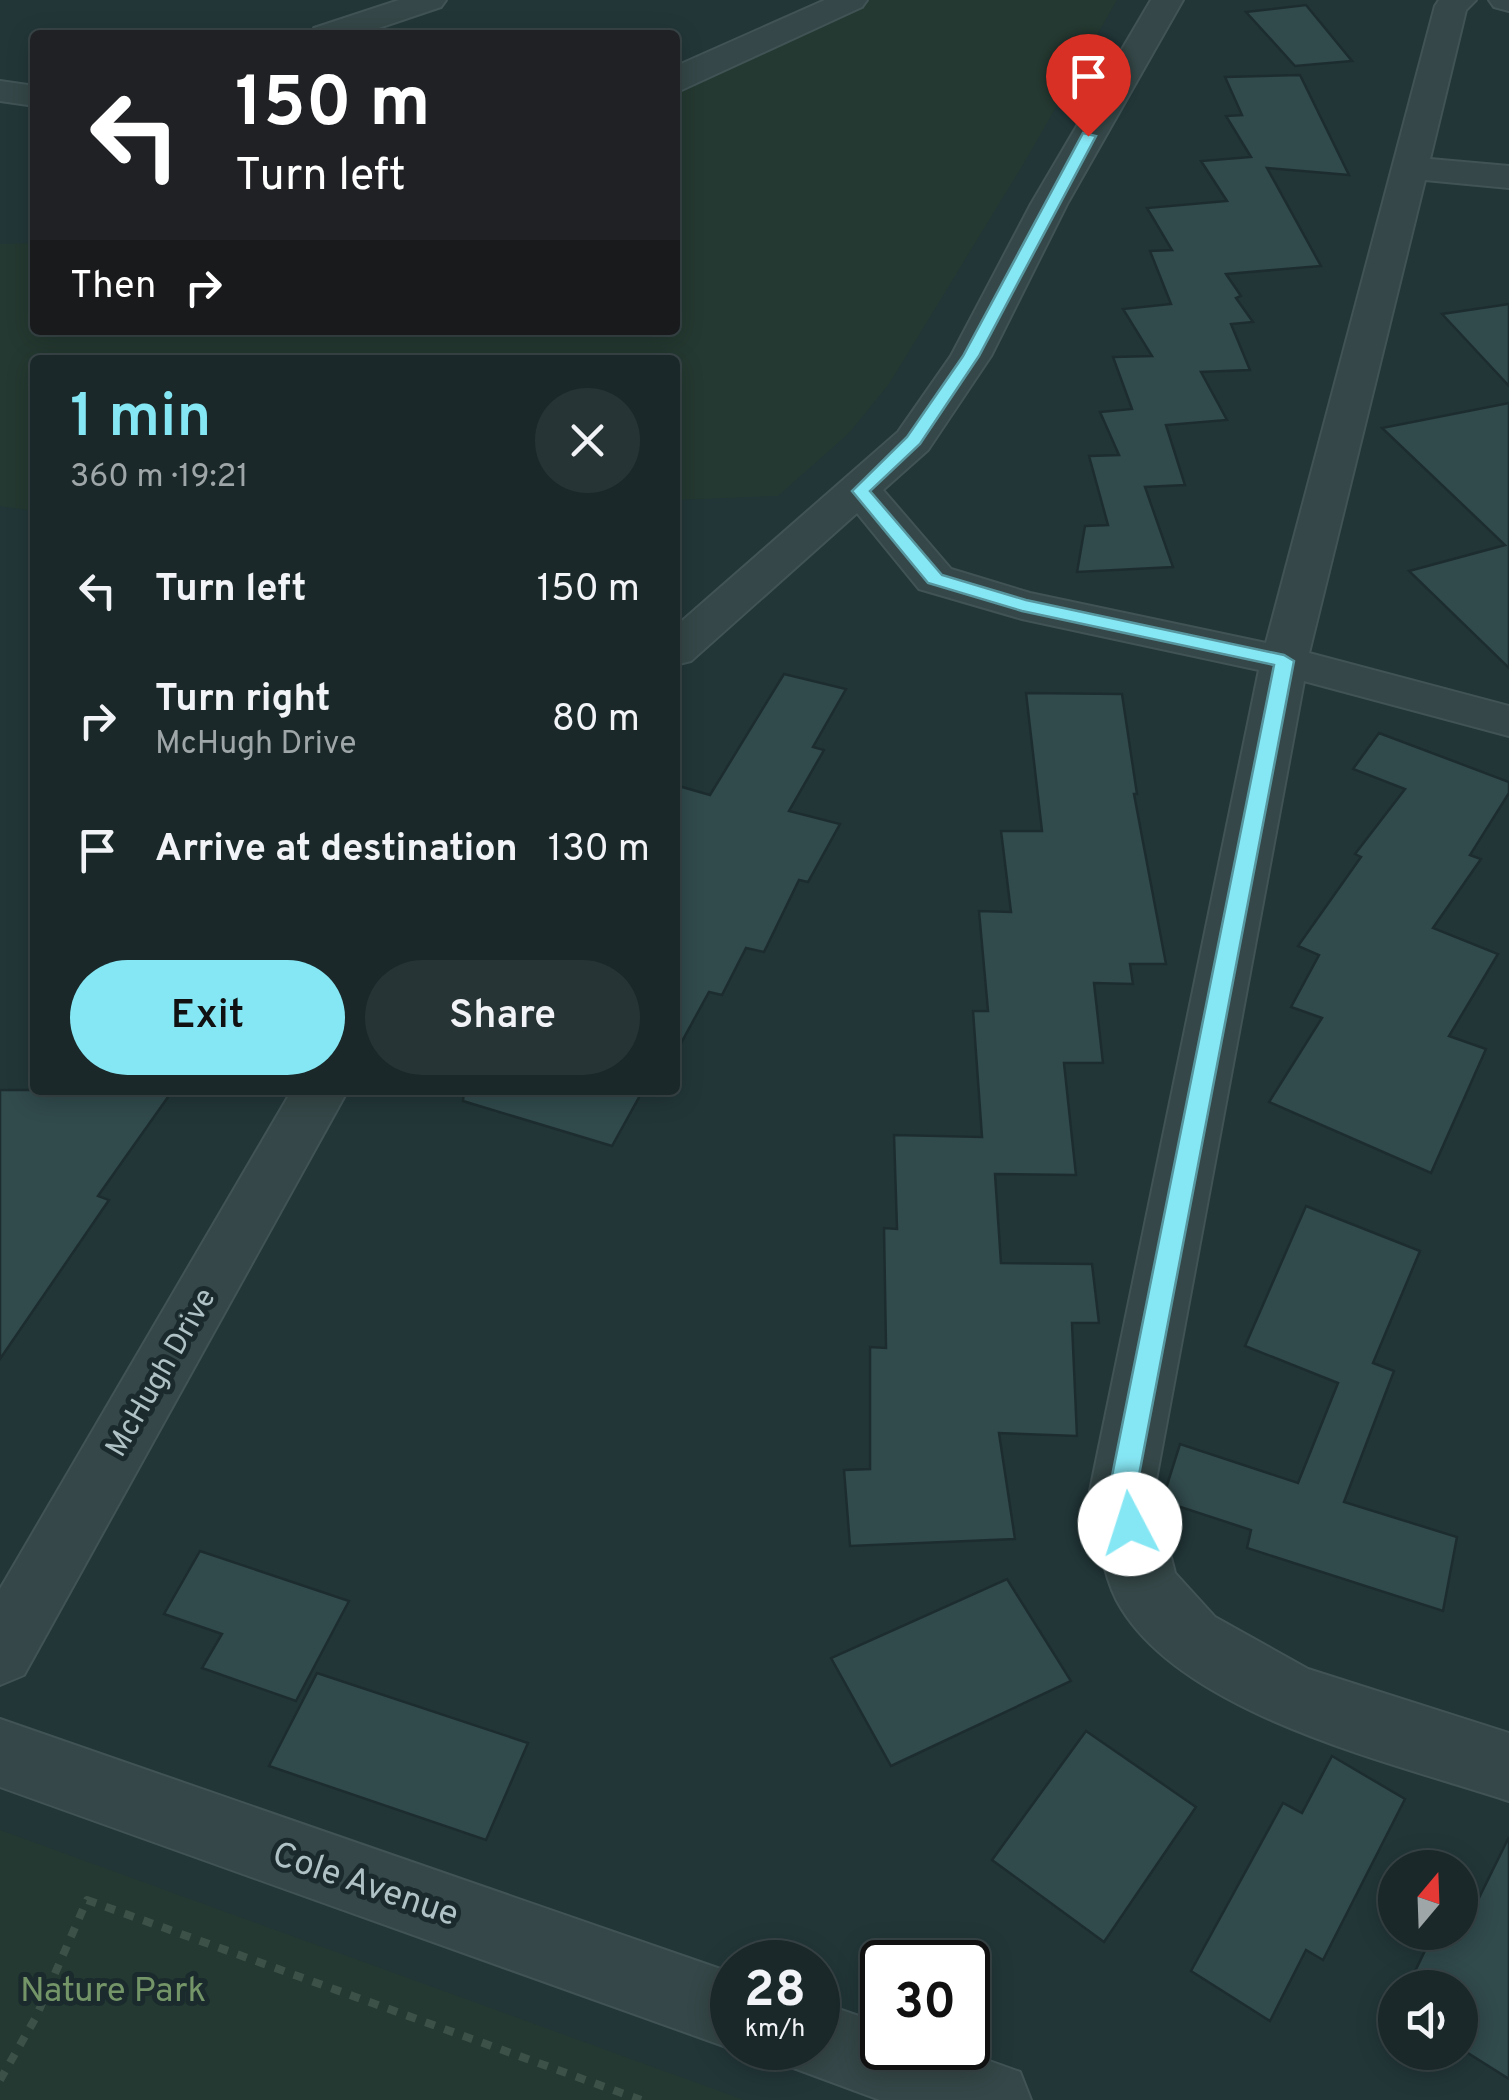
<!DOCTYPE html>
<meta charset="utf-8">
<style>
:root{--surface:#1a282a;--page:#273436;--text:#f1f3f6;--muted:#9fa6a8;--line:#384447;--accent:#86e7f4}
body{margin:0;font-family:Overpass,sans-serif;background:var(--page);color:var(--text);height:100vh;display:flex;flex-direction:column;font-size:38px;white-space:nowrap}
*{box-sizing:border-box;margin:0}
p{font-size:32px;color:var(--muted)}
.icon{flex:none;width:55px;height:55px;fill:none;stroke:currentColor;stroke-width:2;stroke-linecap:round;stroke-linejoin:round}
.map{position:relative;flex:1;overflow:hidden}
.side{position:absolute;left:30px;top:355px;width:650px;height:740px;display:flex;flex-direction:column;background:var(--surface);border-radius:10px;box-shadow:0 5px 25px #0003,0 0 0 2px var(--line)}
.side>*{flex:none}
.hud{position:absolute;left:30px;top:30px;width:650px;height:305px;border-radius:10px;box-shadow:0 5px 25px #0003,0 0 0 2px var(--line);background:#202124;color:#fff;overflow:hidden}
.needle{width:65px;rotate:19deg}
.controls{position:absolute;left:1378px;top:1850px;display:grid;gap:20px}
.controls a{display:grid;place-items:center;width:100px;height:100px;border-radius:50%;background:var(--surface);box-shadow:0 5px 25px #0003,0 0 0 2px var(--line);font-size:50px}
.speed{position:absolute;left:710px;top:1940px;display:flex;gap:20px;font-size:50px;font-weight:700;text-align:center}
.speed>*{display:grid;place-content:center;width:130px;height:130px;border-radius:50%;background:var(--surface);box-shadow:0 5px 25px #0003,0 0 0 2px var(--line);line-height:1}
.speed small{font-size:25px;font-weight:400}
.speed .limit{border:5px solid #111;border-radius:15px;background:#fff;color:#111}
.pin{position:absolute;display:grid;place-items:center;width:85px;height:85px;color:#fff;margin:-102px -42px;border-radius:50% 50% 50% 0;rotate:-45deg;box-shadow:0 0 10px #0007}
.pin .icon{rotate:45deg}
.me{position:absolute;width:110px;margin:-55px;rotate:355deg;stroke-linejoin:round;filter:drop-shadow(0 0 8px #0008)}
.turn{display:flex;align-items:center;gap:35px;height:210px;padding:0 40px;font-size:45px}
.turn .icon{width:130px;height:130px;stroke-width:2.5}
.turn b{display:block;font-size:70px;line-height:85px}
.then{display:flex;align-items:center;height:95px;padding:0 40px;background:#0003;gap:20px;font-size:38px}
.round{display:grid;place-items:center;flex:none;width:105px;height:105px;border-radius:52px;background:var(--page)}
.overview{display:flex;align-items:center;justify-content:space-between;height:170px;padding:0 40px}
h1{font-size:60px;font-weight:600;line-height:75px;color:var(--accent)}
.primary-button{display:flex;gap:20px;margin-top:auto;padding:20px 40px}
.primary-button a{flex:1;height:115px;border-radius:60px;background:var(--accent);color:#111;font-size:40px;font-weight:600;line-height:115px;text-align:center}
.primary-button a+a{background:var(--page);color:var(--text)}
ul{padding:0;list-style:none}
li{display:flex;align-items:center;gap:30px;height:130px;padding:0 40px}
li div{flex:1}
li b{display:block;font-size:38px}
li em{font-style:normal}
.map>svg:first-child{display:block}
.green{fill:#243931}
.building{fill:#314a4c;stroke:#1d2d2f;stroke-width:2.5}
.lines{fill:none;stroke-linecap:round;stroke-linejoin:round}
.minor-casing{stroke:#415355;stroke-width:4}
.path{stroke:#3c5148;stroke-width:8;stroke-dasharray:10 10;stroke-linecap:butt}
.minor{fill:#354748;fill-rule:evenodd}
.route{fill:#86e7f4;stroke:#57969f;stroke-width:2.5}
.labels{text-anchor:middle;stroke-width:10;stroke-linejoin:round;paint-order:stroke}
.street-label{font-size:30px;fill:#b0c2c5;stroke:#1b2b2d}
.near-street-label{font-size:35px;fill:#b0c2c5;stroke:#1b2b2d}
.near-park-label{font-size:35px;fill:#749568;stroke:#1b2b2d}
</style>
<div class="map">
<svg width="1509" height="2100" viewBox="0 0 1509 2100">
<rect width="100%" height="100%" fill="#223638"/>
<g class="green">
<path d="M846,0H1117L1024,163L889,384L849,433L778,496L675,500V360H35V511L0,506V244L35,243V330H675V80Z"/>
<path d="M0,1830L22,1838L744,2100H0Z"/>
</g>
<g class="building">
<path d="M1306,5L1352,61L1295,66L1246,12Z"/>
<path d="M1300,75L1349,175L1267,168L1321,266L1226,274L1241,296L1236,298L1253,322L1231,324L1250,370L1201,372L1227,420L1166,425L1185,485L1145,487L1173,567L1077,572L1085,526L1108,525L1089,456L1119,455L1100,412L1132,409L1113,357L1152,356L1123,309L1171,304L1150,251L1172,250L1147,208L1227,201L1201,161L1251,157L1226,116L1242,115L1225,77Z"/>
<path d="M1509,304V386L1442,314Z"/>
<path d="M1509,403V668L1409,571L1505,545L1382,428Z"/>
<path d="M784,674L846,689L813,747L824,750L789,811L840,824L808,882L799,880L764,952L746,948L722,995L709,992L675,1054V785L710,795Z"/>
<path d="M1026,693L1122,694L1137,794H1134L1166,964H1130L1133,984L1094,983L1103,1063H1064L1076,1175L995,1174L1001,1263L1092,1264L1099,1323H1072L1077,1436L999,1433L1015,1539L850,1546L844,1470L870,1469V1347L886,1348L884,1228L897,1229L894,1135L982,1137L973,1011H988L979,911L1011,912L1001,831H1042Z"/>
<path d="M1379,733L1509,782V793L1470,855L1481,859L1433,928L1498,954L1449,1036L1486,1049L1431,1173L1269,1102L1322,1018L1291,1007L1319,955L1298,946L1361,857L1355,854L1405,789L1353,769Z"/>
<path d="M0,1090H173L98,1196L109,1200L0,1359Z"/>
<path d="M464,1090H643L612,1146L463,1101Z"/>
<path d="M1306,1206L1420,1251L1373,1363L1394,1371L1344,1502L1457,1537L1443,1611L1247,1548L1251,1530L1162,1501L1180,1444L1298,1483L1338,1383L1245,1346Z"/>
<path d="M200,1551L349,1601L296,1701L202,1668L222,1634L164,1614Z"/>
<path d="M1007,1579L1071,1681L891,1766L831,1658Z"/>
<path d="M317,1673L528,1743L486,1840L269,1766Z"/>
<path d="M1086,1731L1196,1807L1104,1942L992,1860Z"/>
<path d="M1332,1756L1405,1799L1323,1960L1306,1950L1270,2021L1191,1971L1283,1803L1302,1813Z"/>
<path d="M1509,1837V2079L1460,2048V1988H1407L1434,1932H1460V1908L1472,1912Z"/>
</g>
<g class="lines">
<g class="minor-casing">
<g id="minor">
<path d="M399,0H446L441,7L358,35H310L314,28Z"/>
<path d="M825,0H867L862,7L675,93V68L683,63Z"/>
<path d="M1151,0H1183L1067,204L991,356L928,450L883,490L951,569L1030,593L1266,643L1435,6L1439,0H1476L1466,10L1430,159L1509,166V188L1425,180L1309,653L1509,706V736L1304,681L1154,1491L1175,1573L1215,1617L1308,1669L1509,1733V1801C1394,1763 1187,1716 1121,1608C1101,1576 1098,1528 1090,1491L1259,670L1022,619L919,589L857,513L691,661L675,665V627L898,432L951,356L1031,204Z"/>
<path d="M1489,0H1509V11L1494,7Z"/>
<path d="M0,81L35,86V106L0,101Z"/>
<path d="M292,1090H348L24,1675L0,1685V1589Z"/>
<path d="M0,1719L732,1973V2048H736L732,2049L0,1787Z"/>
<path d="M818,2002L882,2024V2048H953L1020,2072L1031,2100H880L791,2067L783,2048H818Z"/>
</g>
</g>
<path class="path" d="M0,2080L36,2017L87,1900L641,2100"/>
<use href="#minor" class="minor"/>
</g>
<path class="route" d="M1083,133L1096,136L979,356L920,444L870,491L942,575L1026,600L1284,655L1294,661L1136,1491L1143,1524L1139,1532L1130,1535L1120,1532L1109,1491L1274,665L1022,611L928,583L852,491L907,437L963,356Z"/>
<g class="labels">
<g class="street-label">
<text transform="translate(160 1372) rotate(-60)" y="10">McHugh Drive</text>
</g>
<g class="near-street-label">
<text transform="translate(366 1883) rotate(19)" y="12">Cole Avenue</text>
</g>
<g class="near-park-label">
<text x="113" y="2001">Nature Park</text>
</g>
</g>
</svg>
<div class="controls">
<a><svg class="needle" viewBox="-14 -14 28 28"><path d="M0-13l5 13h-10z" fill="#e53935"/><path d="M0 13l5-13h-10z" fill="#9fa6a8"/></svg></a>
<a><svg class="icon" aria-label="sound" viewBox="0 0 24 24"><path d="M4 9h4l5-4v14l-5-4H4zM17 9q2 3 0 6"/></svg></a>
</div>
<div class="speed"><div>28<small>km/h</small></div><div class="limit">30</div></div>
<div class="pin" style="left:1088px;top:136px;background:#d93025"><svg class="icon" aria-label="arrive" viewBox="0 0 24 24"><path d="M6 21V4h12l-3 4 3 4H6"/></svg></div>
<svg class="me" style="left:1130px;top:1524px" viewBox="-20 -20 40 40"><circle r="19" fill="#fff"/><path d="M0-13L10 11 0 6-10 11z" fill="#86e7f4"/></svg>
<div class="hud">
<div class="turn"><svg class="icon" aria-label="left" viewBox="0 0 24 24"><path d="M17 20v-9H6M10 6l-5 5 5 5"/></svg><div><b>150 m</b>Turn left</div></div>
<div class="then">Then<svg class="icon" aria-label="right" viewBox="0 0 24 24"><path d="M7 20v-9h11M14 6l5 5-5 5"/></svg></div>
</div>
<section class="side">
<div class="overview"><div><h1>1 min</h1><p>360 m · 19:21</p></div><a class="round"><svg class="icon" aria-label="close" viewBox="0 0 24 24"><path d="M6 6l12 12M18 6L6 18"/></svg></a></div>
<ul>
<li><svg class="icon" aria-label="left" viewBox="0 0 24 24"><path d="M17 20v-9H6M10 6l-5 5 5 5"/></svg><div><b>Turn left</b></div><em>150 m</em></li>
<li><svg class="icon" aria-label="right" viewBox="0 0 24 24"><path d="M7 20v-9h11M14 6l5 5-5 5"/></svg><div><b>Turn right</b><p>McHugh Drive</p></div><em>80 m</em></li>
<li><svg class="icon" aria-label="arrive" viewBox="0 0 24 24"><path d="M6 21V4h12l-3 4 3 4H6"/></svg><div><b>Arrive at destination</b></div><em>130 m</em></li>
</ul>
<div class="primary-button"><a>Exit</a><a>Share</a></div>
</section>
</div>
